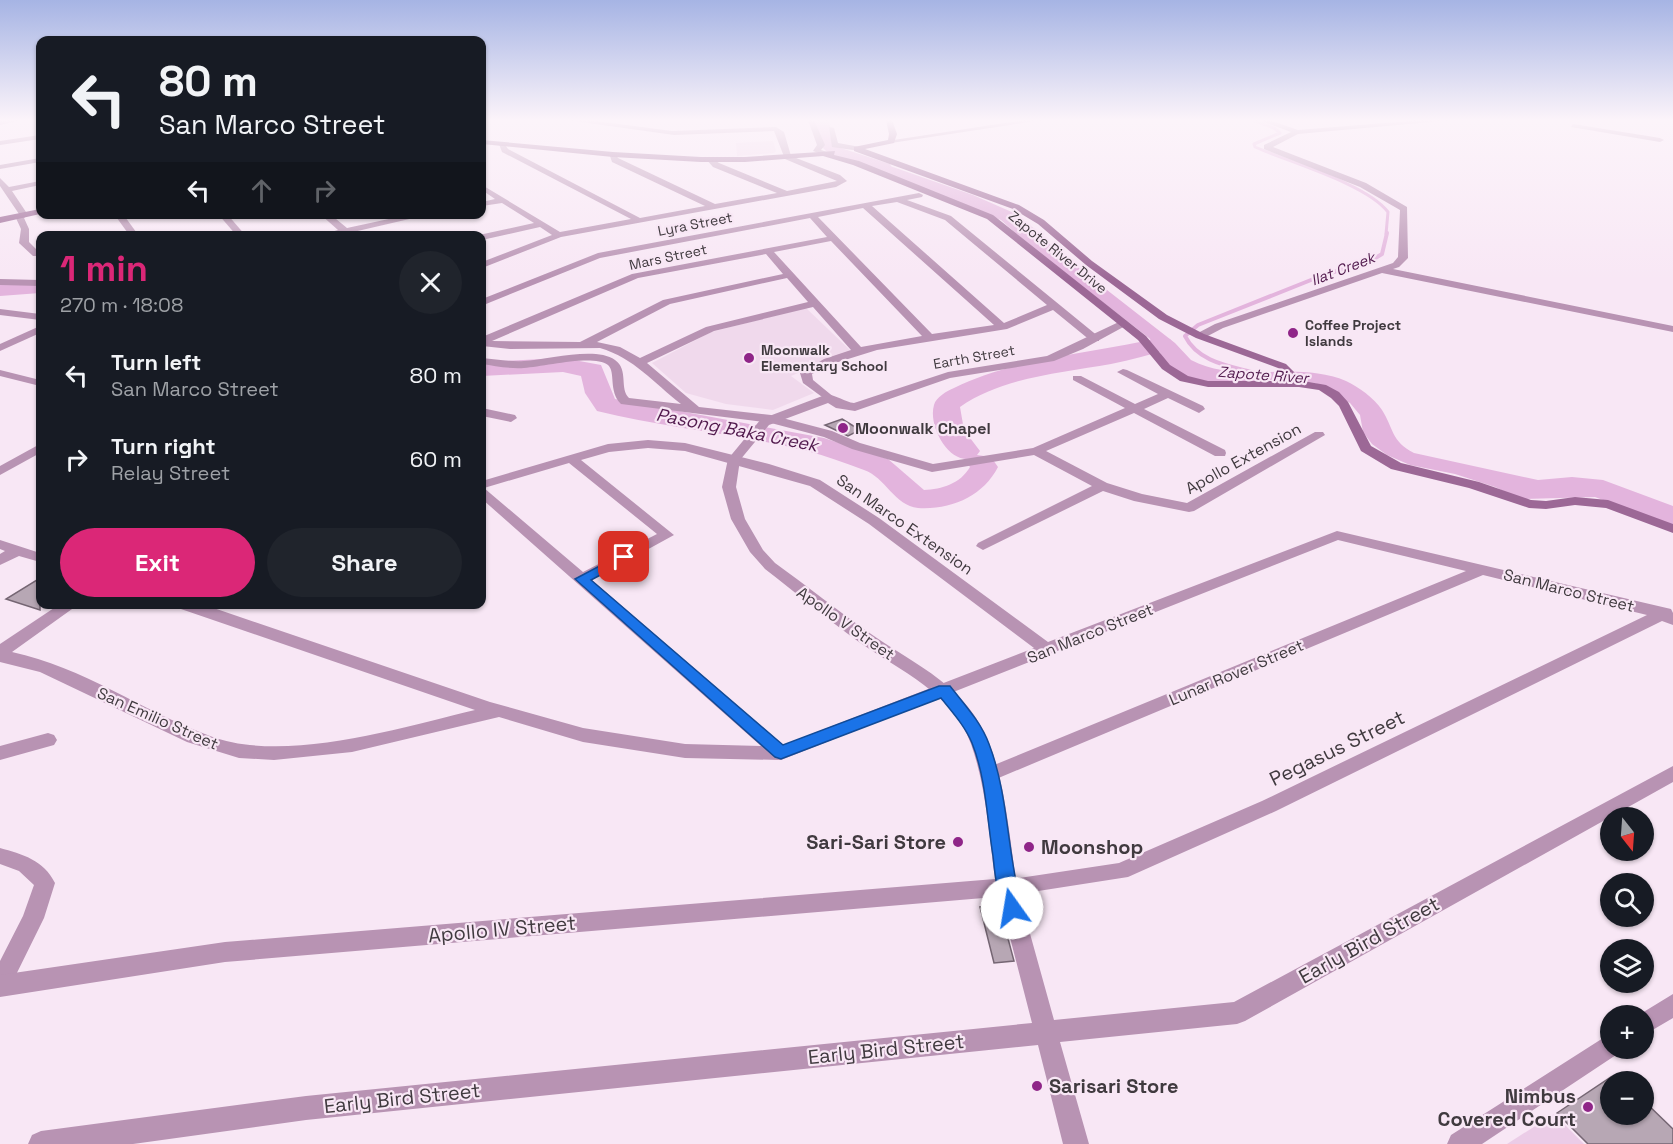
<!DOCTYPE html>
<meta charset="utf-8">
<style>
:root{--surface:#171b24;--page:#20242c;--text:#f1f3f6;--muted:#9ea1a6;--accent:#db2777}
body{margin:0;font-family:"Space Grotesk",sans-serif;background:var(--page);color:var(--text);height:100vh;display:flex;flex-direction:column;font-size:22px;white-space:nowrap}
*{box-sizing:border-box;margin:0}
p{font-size:20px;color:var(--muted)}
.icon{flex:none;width:33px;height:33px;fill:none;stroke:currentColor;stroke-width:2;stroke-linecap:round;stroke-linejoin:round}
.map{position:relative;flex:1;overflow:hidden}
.sheet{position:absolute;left:36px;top:231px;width:450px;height:378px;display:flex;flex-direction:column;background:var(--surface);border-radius:12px;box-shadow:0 2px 4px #0004}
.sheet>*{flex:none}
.hud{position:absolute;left:36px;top:36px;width:450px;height:183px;border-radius:12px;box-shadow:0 2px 4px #0004;background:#171b24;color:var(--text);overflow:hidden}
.needle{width:39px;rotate:163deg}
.controls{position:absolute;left:1600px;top:807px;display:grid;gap:12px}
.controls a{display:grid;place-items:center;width:54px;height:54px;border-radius:50%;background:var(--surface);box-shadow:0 2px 4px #0004;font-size:30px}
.pin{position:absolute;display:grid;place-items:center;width:51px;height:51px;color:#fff;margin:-26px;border-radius:12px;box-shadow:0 3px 9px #0006}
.me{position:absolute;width:66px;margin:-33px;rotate:347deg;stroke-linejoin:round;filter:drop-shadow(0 0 4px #0008)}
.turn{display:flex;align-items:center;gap:21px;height:126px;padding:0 24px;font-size:27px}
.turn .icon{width:78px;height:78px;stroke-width:2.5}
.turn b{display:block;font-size:42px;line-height:51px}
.lanes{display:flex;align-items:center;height:57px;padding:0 24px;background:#0003;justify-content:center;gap:30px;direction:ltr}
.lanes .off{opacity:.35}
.round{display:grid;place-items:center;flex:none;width:63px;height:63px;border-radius:32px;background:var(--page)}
.overview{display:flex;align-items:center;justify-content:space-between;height:102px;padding:0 24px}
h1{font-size:36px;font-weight:700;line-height:45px;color:var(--accent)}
.button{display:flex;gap:12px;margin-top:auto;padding:12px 24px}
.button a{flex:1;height:69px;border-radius:36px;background:var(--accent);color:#fff;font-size:24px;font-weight:700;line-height:69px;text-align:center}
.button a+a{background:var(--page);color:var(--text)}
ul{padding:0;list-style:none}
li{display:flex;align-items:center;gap:18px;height:84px;padding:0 24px}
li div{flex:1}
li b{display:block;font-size:22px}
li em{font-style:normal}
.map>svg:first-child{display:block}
.built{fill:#f0d9ec}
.green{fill:#ebcce7}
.water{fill:#e3b4dd}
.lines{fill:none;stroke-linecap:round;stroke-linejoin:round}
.stream-far1{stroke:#e3b4dd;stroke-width:3}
.stream{stroke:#e3b4dd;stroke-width:4}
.river{fill:#e3b4dd;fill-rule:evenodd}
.building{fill:#b7a7b4;stroke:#756673;stroke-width:1.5}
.minor{fill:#b893b3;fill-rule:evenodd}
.tertiary{fill:#b893b3;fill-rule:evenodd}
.secondary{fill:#9c6896;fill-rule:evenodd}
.route{fill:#1a73e8;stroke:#114b97;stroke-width:1.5}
.poi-dot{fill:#8f2588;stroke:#f8e7f5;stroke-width:2}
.labels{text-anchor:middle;stroke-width:4.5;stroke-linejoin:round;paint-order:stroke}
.far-street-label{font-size:14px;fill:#403a3f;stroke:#f8e7f5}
.far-poi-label{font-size:14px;font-weight:bold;fill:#403a3f;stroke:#f8e7f5;text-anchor:start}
.far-water-label{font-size:15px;font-style:italic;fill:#521b4e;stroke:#f8e7f5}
.poi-label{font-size:16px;font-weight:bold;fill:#403a3f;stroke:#f8e7f5;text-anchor:start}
.street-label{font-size:16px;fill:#403a3f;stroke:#f8e7f5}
.water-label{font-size:18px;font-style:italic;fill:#521b4e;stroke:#f8e7f5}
.near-street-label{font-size:20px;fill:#403a3f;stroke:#f8e7f5}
.near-poi-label{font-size:20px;font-weight:bold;fill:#403a3f;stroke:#f8e7f5;text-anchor:end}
</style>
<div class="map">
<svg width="1673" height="1144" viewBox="0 0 1673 1144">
<rect width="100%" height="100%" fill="#f8e7f5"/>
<g class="built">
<path d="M773,141L776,151L774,153L737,156L736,143Z"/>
<path d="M806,308L851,351L791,376L814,393L773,410L726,404L686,393L652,363L711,332Z"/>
</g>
<path class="green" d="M1554,1114L1584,1144H1507Z"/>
<path class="water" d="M853,153L973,195L1014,213L1032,227L1057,251L1175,343L1191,360C1238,385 1298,360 1346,381C1359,387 1374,398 1382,410C1394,429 1391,441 1414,453L1538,480L1572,477L1603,480L1673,506V526L1595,497L1521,499L1495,487L1455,474L1410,465L1387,455L1372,444L1363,432L1360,415L1350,403L1327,389L1315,383L1274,380L1218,383L1183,377L1166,366L1158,348L1149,338L1029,245L1001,220L838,155Z"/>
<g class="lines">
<path class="stream-far1" d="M1252,120L1274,128L1280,133L1254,144L1255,147C1289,162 1367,184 1388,212L1386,234"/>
<path class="stream" d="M1255,373C1229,366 1198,362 1185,336L1198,325L1321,276L1372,260L1382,254L1387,233"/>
<g class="river">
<path d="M813,120H828L836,144L841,148L890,164L892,168L890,172L884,173L829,154L821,146Z"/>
<path d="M40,280V293L0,296V282Z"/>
<path d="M1162,337L1170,339L1174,344L1170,349C1151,354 1131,360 1111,364C1061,373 1003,377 960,407L964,430L980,451L977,455L991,457L998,467C983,496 952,510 918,508C895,506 885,477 864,470C845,463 826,456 807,451C738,434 666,428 597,411L585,393L581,376L563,372L482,376V362L563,358L601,365L615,399L824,438L888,459L924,490C942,489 960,484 970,467L967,463L970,459C947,462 928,425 934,405C936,397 947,391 954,388C1013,358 1097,353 1162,337Z"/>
</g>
</g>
<g class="building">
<path d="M842,419L860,430L848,436L825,425Z"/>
<path d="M40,578V610L6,599Z"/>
<path d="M999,905L1014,961L994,963L980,907Z"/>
<path d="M1611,1077V1114H1644V1101L1673,1129V1144H1588L1557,1113Z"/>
</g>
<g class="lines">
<g class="minor">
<path d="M23,120L0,125V121Z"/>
<path d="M567,120H588L672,131L776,127L784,132L791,156L840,175L847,181L836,187L561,237L482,268V262L552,235L540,227L482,240V236L479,235L534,223L502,203L482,206V202L495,199L482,190V185L560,232L631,219L502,152L499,144L503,142L508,149L640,218L705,206L612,162L609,153H615L618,158L715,204L777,193L713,167L706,159L710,157L719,163L787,191L837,181L785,159L774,131L674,135Z"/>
<path d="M1024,120H1042L891,143L887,141Z"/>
<path d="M1259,120H1269L1298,130L1422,120H1453L1298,134L1273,147L1366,183L1407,207L1408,258L1399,267L1393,269L1673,326V332L1382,273L1223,328L1204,338H1196V334L1215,324L1393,263L1398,257L1400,210L1360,187L1264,149V145L1291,132Z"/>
<path d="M1573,124L1660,138L1664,140L1660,142L1571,127Z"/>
<path d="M829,127L834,128L838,143L860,147V151L832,147Z"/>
<path d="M40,135V139L0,145V141Z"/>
<path d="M40,158V162L0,169V165Z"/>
<path d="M0,178L9,187L40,181V185L12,191L28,215L24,218L29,229V242L39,252V256H33L19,243L21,229L15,216L19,214L0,186Z"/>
<path d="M919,193L923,195L922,197L907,200L951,216L1099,337V341H1091L1053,310L1007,329L877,350L832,364L812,374L813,380L835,398L829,402L803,383L800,373L824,359L851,350L813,307L714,331L647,363L699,407L771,415L832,431L860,443L933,464L1033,448L1125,408L1073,380V376H1081L1135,404L1158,394L1117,372L1123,369L1127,370L1203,406L1205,409L1199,413L1168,398L1144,409L1225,450L1226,453L1225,456H1215L1134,413L1046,451L1107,483L1142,494L1187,503L1315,432H1323L1325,435L1194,511L1189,512L1134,501L1103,491L983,550L976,546L978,543L1092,486L1034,455L932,472L852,449L824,437L771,423L621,404C608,391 616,372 608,365C592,354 544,367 524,368C510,369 495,366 482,364V358C496,359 510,362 524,361C548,360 595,346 615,360C629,370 619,388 629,398L681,404C654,383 634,358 600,348L510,349L482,346V337L632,274L827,237L810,218L600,258L486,304L482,305V299L598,253ZM897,202L945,220L1047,305L1004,323L872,206ZM863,208L994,325L932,334L818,217ZM831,241L922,336L861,347L774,252ZM766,254L783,274L663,300L580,342L492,341L638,278ZM787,278L808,302L706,327L640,358L620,347L597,342L670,304Z"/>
<path d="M114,214H123L139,236H130Z"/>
<path d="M218,214H227L246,236H237Z"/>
<path d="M320,214H330L347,228L412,214H431L336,236H317L338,230Z"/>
<path d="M0,279L40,280V286L0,285Z"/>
<path d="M0,309L40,314V320L0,315Z"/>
<path d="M40,326V333L0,351V344Z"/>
<path d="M0,370L40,380V386L0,376Z"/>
<path d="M482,408L515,415L517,418L511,422L482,416Z"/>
<path d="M648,440L685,443L769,464L820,480L879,518L1048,642L1337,531L1671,609L1673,613V625L1662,621L1276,811L1128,877L1019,894L1054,1020L1234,1002L1673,766V782L1245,1021L1237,1024L1060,1042L1089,1144H1063L1038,1045L306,1120L133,1144H28L32,1135L41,1131L306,1096L1032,1023L997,887L1000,881L1119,863L1262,801L1647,615L1483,575L989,782L982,780L980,775L982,770L1466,571L1338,540L781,760L685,758L583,742L499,717L352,752L274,760L239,758L187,742L40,672L0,662V644L60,604H79L12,652C83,667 142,711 210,736C284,764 400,728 475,710L178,608L177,604H202L490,702L583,728L685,744L761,746L482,499V481L608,444ZM648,448L685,451L810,486L869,524L1034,648L783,745L592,580L674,535L581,460L609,452ZM569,463L657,534L583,572L484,488Z"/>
<path d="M40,444V453L0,475V466Z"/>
<path d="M0,540L40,553V562L19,556L0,565V554L5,551L0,549Z"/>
<path d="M48,733L54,735L57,740L54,745L0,760V746Z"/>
<path d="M0,848C22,854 44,860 55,883L44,918L8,991L0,995V961L23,916L34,885L19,871L0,864Z"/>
<path d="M1673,994V1018L1644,1035V1016H1637Z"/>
<path d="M1611,1033V1048H1621L1619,1053L1482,1144H1447L1451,1135Z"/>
</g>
<g class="tertiary">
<path d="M808,120H814L825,145L821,150L827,152V156L813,151L817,145Z"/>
<path d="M1123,320L1127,321V325L1083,349L1054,361L950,378L855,411L836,408L828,403L769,425L740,460L736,487L745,519L763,550L775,563C807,586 838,611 871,634C918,667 966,685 989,743C1006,785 1010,843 1017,887L1014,893L1007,896L225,962L0,997V975L225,942L995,879C989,835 986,786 971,744C953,693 900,671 859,642C827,619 796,593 765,569L750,552L731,519L722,487L728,459L761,419L825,395C834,393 844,402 854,403L948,372L1047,356Z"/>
</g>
<g class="secondary">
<path d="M886,120H892L897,134L894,143L865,149L1019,205L1044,220L1092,261L1167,315L1204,334L1286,364L1303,381L1326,385L1339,392L1348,402L1371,446L1401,463L1479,482L1531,500L1546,501L1575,497L1608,500L1673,524V533L1606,508L1575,505L1546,509L1529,508L1469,488L1391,469L1361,451L1339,406L1331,398L1319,390L1299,387H1208L1180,381L1162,369L1138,340L987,219L853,165L823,156L745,162H701L613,157L482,144V140L613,152L701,157H745L835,151L834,155L859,161L993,215L1146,336L1170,365L1188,376L1208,381H1289L1278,368L1196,338L1159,319L1086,265L1038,224L1013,209L854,151V147L888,140L889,134Z"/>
<path d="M40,209V214L0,223V217Z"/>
</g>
</g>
<linearGradient id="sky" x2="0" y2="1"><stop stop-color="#a6b4e4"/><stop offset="0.43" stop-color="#fcf4fa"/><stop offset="1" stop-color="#fcf4fa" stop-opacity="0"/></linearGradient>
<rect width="1673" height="280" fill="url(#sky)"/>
<path class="route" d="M624,553L631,557L629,560L591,580L783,745L939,686H950C964,704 981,722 989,744C1009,796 1007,855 1022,908L1019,914L1012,916L1006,914C997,896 995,875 993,856C987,819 986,778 972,743C965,726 952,712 941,698L786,757L781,759L775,757L575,579Z"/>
<g class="poi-dot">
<circle cx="1293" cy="333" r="6"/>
<circle cx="749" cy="358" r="6"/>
<circle cx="843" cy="428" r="6"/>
<circle cx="958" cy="842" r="6"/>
<circle cx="1029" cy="847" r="6"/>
<circle cx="1037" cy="1086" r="6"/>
<circle cx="1588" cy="1107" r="6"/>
</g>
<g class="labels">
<g class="far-street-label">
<text transform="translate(695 224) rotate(-11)" y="5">Lyra Street</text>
<text transform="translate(1058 252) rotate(39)" y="5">Zapote River Drive</text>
<text transform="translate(668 257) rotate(-12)" y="5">Mars Street</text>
<text transform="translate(974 357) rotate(-10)" y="5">Earth Street</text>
</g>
<g class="far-poi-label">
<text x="1305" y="330">Coffee Project<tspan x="1305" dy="16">Islands</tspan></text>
<text x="761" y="355">Moonwalk<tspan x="761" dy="16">Elementary School</tspan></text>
</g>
<g class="far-water-label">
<text transform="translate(1343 269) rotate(-21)" y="5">Ilat Creek</text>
<text transform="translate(1263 375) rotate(4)" y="5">Zapote River</text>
</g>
<g class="poi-label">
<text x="855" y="434">Moonwalk Chapel</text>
</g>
<g class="street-label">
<text transform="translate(1243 458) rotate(-29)" y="6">Apollo Extension</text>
<text transform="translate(905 524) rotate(35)" y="6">San Marco Extension</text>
<text transform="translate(1569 590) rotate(14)" y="6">San Marco Street</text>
<text transform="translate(846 623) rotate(35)" y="6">Apollo V Street</text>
<text transform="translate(1090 633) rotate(-22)" y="6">San Marco Street</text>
<text transform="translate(1236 672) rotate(-23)" y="6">Lunar Rover Street</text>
<text transform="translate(158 718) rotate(24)" y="6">San Emilio Street</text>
</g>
<g class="water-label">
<text transform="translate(737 430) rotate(11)" y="6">Pasong Baka Creek</text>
</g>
<g class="near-street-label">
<text transform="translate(1337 748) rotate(-26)" y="7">Pegasus Street</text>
<text transform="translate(502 929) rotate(-5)" y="7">Apollo IV Street</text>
<text transform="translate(1369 940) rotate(-29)" y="7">Early Bird Street</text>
<text transform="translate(886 1049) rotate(-6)" y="7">Early Bird Street</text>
<text transform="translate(402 1098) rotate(-6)" y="7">Early Bird Street</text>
</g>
<g class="near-poi-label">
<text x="946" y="849">Sari-Sari Store</text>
<text x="1041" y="854" text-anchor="start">Moonshop</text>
<text x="1049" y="1093" text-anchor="start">Sarisari Store</text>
<text x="1576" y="1103">Nimbus<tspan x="1576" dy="23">Covered Court</tspan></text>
</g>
</g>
</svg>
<div class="controls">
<a><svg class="needle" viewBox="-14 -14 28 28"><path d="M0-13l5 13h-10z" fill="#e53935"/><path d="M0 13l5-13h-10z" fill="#9ea1a6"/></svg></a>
<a><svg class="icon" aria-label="search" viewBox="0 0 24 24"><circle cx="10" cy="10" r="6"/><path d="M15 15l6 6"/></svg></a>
<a><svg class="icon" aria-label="layers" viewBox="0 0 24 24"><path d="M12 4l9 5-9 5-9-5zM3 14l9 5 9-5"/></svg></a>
<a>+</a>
<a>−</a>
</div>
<div class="pin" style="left:624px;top:557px;background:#d93025"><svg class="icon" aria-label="arrive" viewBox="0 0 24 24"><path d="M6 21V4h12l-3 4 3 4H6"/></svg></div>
<svg class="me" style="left:1012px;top:908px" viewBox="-20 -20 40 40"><circle r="19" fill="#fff"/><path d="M0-13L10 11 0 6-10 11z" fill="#1a73e8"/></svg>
<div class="hud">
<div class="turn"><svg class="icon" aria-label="left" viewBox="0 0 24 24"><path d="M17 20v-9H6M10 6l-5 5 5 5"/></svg><div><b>80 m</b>San Marco Street</div></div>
<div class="lanes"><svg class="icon" aria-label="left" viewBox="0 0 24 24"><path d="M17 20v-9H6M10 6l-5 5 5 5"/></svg><svg class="icon off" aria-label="ahead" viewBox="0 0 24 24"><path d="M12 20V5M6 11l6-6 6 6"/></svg><svg class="icon off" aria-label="right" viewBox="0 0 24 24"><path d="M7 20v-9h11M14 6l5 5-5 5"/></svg></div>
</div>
<section class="sheet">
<div class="overview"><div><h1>1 min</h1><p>270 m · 18:08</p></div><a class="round"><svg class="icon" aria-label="close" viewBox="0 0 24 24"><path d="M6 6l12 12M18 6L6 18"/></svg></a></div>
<ul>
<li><svg class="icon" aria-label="left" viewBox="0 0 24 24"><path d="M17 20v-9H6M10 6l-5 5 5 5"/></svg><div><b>Turn left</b><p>San Marco Street</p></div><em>80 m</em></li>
<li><svg class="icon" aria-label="right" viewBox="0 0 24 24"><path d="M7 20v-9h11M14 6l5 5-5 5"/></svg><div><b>Turn right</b><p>Relay Street</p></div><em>60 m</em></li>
</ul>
<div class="button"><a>Exit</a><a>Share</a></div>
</section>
</div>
